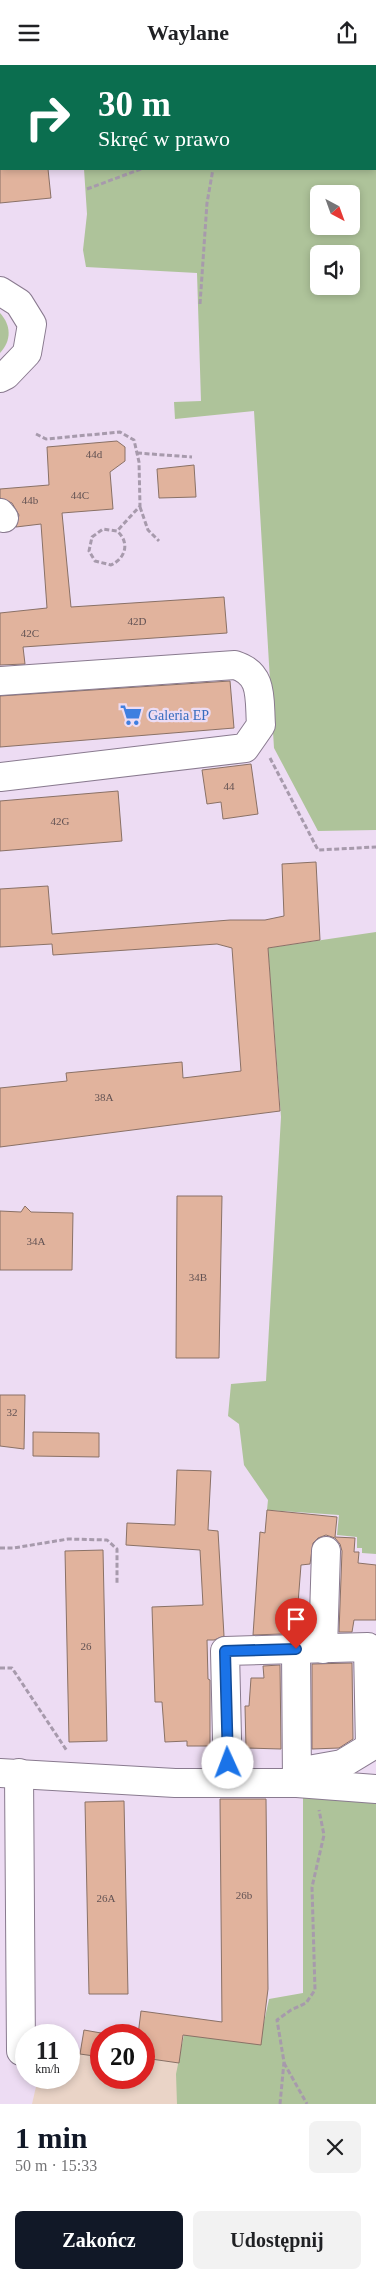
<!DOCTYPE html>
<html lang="pl">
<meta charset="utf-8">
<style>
:root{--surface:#fff;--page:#f2f2f2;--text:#202124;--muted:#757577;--accent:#111827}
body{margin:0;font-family:Georgia,serif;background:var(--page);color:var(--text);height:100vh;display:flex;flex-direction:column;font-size:19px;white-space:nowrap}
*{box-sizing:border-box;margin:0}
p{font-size:16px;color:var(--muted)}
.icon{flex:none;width:28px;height:28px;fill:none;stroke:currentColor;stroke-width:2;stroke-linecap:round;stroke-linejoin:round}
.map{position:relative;height:2039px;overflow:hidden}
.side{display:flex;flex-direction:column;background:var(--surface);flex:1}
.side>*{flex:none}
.hud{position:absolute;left:0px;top:0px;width:376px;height:105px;box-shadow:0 2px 8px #0003;background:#0b6e4f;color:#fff;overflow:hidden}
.needle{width:32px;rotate:139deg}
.buttons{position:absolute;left:310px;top:120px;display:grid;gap:10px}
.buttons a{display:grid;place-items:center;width:50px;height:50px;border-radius:8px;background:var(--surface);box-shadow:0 2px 8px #0003;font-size:25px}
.speed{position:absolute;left:15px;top:1959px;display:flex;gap:10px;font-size:25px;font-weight:700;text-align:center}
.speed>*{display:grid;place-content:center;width:65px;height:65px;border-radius:50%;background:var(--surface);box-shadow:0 2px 8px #0003;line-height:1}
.speed small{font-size:12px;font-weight:400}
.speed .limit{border:8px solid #d22;background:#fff;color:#111}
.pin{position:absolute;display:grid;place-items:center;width:42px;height:42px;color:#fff;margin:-51px -21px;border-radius:50% 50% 50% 0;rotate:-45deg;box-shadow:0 0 5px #0007}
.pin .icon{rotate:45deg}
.me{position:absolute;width:55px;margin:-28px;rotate:358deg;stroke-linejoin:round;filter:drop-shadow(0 0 4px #0008)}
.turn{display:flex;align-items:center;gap:18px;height:105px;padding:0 15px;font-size:22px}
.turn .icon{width:65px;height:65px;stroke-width:2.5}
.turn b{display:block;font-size:35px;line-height:42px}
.round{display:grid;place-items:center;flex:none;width:52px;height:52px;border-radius:8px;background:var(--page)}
.summary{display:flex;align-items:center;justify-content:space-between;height:85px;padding:0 15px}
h1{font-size:30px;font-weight:700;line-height:38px;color:var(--accent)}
.button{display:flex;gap:10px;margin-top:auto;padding:10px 15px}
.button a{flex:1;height:58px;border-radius:8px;background:var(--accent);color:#fff;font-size:20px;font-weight:700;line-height:58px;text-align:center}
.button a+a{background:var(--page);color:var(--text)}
header{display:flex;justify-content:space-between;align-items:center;height:65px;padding:0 15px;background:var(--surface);font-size:22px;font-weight:700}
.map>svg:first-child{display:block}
.commercial{fill:#ead4c7}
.green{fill:#aec39a;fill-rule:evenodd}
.building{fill:#e1b39d;stroke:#8a7166}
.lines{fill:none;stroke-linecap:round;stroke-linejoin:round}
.minor-casing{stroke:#897a8f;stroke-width:30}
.path{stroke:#a79aac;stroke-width:3;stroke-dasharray:5 2.5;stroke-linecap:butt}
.minor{stroke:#fff;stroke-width:28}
.route-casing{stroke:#114b97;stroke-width:12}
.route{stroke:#1a73e8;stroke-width:9}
.labels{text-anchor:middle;stroke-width:4.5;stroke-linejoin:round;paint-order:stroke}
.number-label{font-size:11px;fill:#625253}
.shop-label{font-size:14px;fill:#366cbe;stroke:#eddcf3;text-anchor:start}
</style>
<header><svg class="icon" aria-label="menu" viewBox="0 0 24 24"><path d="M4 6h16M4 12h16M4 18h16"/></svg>Waylane<svg class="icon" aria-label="share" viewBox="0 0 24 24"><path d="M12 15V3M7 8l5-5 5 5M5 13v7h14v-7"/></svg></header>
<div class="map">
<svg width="376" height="2039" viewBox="0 0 376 2039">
<rect width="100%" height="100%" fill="#eddcf3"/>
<path class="commercial" d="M84,1965L119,1970H101V2012H144V1973L182,1979L184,1970L255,2039H32L38,2013L69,2012V1985L81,1987Z"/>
<g class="green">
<path d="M38,0H376V765L318,766L274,683L254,346L175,354L174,337L201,336L197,208L86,202L83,185L87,149L84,104H375V1ZM319,129H351V161H319ZM319,189H351V221H319Z"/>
<path d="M0,248C11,260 12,275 0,288Z"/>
<path d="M376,867V1489L362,1488V1483H357V1472L337,1470L339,1450L267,1445L268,1435L244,1400L239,1359L228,1351L231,1319L266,1316L281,1052L268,883Z"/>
<path d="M303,1718L376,1724V2039H177L176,2009L184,1970L263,1962L269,1934L303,1928Z"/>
</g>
<g class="building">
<path d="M0,104H48L51,133L0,138Z"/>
<path d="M117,376L125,382V396L110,407L113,444L62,448L71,542L224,532L227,568L23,582L25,599L0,600V548L47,543L41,459L16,462L19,450L12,438L0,433V424L49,420L47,382Z"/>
<path d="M194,400L196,432L159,433L157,404Z"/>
<path d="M230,616L234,663L0,682V631Z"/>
<path d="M251,699L258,749L223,754L221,737L207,739L202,705Z"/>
<path d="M118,726L122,776L0,786V736Z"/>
<path d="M316,797L320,875L268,883L280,1046L0,1082V1023L67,1016L66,1008L182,997L183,1013L241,1006L232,883L217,879L53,890L52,879L0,882V824L48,821L52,869L230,855H265L284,851L282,799Z"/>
<path d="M177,1131H222L219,1293H176Z"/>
<path d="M25,1141L31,1147L73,1148L72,1205H0V1146L21,1147Z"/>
<path d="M0,1330H25L24,1384L0,1381Z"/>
<path d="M33,1367L99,1368V1392L33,1391Z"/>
<path d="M177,1405L211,1406L208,1465L218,1466L224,1571L214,1575H207L208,1614L210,1615V1681H187V1676L165,1677L162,1637H155L152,1542L203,1540L200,1485L126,1480L127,1458L175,1460Z"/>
<path d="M267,1445L337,1452L335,1472L355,1473L354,1487H359L358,1498L376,1500V1555H354L352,1567H339L342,1486L340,1479L335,1473L326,1470L318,1473L313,1478L310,1499L301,1500L297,1551L308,1550V1568L253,1570L260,1467L265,1468Z"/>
<path d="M103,1485L107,1676L69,1677L65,1486Z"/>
<path d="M352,1598L353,1674L339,1683L312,1684V1599Z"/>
<path d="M280,1600L281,1684L246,1683L245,1641H249L251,1613H264L263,1601Z"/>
<path d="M220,1734H266L268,1924L261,1980L183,1970L179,1998L144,1993V1970H138L141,1946L222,1957Z"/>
<path d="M124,1736L128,1929H89L85,1737Z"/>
<path d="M84,1965L101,1968V1992L80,1989Z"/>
</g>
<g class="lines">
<g class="minor-casing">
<g id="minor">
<path d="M0,226L19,238L32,259L27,288L6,310L0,313"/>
<path d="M0,448L4,453"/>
<path d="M0,616L235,600C264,609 259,634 261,660L245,683L0,712"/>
<path d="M296,1584L368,1582L370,1682L342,1699L297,1707"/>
<path d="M323,1584L326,1486"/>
<path d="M0,1708L175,1718H297L376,1724"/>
<path d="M19,1708L21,1986"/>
<path d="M228,1717L225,1586L296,1584L297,1718"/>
</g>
</g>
<g class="path">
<path d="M87,124L141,104"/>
<path d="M200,239L207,138L213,104"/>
<path d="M36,369L46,374L120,367L134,375L139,397L140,441L117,466L103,464L92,472L89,486L95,496L111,500C126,493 130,477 117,466"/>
<path d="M137,388L192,392"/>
<path d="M140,442L148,465L159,476"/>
<path d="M270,693L318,785L376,782"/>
<path d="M0,1483H14L68,1474L107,1475L117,1484V1519"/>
<path d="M0,1603H12L67,1686"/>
<path d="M284,1998L307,2039"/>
<path d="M280,2039L284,1997L277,1955L291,1945L306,1938L315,1925L312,1822L324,1770L319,1745"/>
</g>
<use href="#minor" class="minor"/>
</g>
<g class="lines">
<g class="route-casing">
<path id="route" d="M228,1698L225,1586L296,1584"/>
</g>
<use href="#route" class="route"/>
</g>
<defs>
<g id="supermarket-bare" transform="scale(1.725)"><path d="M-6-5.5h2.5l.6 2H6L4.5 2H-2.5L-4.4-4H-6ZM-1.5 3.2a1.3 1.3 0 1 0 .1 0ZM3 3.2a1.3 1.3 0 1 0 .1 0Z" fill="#3f7fe0" stroke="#eddcf3" stroke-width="2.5" paint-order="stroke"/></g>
</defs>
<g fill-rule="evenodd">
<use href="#supermarket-bare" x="131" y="650"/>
</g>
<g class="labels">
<g class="number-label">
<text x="94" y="393">44d</text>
<text x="80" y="434">44C</text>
<text x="30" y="439">44b</text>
<text x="137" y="560">42D</text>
<text x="30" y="572">42C</text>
<text x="229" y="725">44</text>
<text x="60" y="760">42G</text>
<text x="104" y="1036">38A</text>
<text x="36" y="1180">34A</text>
<text x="198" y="1216">34B</text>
<text x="12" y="1351">32</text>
<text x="86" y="1585">26</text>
<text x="244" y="1834">26b</text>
<text x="106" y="1837">26A</text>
</g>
<g class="shop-label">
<text x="148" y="655">Galeria EP</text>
</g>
</g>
</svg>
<div class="buttons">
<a><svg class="needle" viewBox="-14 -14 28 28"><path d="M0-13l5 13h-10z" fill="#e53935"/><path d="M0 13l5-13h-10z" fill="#757577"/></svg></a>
<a><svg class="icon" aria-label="sound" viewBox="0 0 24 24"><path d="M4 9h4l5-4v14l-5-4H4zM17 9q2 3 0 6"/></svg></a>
</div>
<div class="speed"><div>11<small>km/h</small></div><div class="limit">20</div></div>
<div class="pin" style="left:296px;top:1584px;background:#d93025"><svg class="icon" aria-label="arrive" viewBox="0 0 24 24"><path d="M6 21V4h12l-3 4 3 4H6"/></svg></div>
<svg class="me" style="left:228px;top:1698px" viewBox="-20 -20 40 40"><circle r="19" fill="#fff"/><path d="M0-13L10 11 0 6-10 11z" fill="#1a73e8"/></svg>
<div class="hud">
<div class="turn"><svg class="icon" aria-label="right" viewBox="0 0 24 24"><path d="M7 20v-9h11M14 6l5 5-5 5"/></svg><div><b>30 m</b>Skręć w prawo</div></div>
</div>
</div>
<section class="side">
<div class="summary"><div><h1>1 min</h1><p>50 m · 15:33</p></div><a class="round"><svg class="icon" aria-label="close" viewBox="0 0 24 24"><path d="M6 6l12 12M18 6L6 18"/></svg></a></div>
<div class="button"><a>Zakończ</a><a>Udostępnij</a></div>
</section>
